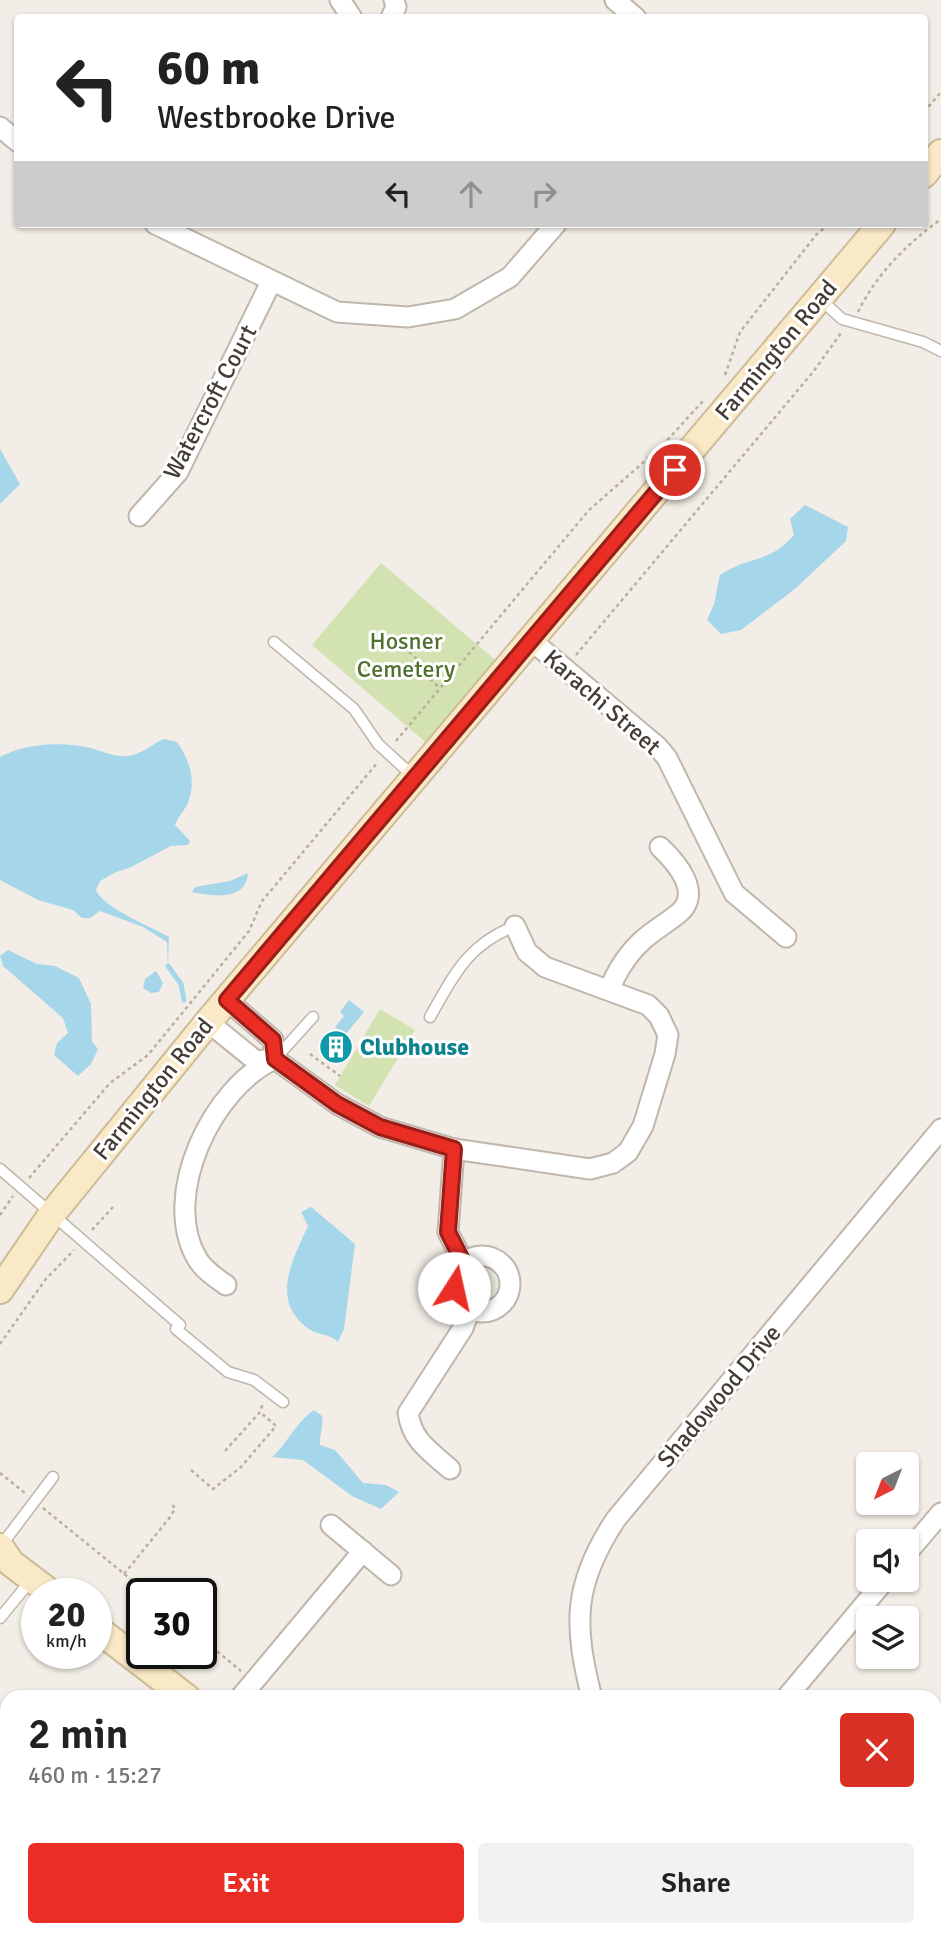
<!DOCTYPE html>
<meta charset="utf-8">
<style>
:root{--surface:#fff;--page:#f2f2f2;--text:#222;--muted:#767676;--accent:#ea2e25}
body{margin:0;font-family:Signika,sans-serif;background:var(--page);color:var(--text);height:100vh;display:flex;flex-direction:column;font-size:26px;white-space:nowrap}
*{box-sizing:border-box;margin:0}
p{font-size:23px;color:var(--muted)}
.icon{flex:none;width:38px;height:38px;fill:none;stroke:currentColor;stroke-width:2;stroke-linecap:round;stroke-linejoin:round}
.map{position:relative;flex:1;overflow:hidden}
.side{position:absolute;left:0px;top:1690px;width:942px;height:247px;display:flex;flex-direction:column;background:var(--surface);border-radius:21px 21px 0 0;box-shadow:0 2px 5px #0004}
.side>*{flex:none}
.top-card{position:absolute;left:14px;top:14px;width:914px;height:214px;border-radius:7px;box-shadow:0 2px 5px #0004;background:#fff;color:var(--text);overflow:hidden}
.needle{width:46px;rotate:222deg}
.controls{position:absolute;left:856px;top:1452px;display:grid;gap:14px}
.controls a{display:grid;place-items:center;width:63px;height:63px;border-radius:7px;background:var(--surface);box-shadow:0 2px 5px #0004;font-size:35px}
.speed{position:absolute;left:21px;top:1578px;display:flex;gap:14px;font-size:35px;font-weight:700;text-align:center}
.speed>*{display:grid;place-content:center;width:91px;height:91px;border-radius:50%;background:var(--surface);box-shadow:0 2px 5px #0004;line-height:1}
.speed small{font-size:18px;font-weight:400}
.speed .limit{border:4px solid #111;border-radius:10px;background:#fff;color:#111}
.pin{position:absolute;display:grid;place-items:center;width:60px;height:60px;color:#fff;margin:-30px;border:4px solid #fff;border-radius:50%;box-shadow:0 2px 7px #0007}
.me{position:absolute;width:77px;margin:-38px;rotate:10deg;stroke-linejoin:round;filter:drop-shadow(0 0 5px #0008)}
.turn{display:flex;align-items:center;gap:24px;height:147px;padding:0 28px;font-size:32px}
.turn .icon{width:91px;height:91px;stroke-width:2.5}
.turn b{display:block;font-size:49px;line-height:60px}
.lanes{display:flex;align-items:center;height:66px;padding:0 28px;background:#0003;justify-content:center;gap:35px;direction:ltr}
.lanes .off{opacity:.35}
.round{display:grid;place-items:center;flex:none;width:74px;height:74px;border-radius:7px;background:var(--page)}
.headline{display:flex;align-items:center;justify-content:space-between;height:119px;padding:0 28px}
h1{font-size:42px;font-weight:600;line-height:52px}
.cta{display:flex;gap:14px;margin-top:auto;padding:14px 28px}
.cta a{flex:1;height:80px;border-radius:7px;background:var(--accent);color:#fff;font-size:28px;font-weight:600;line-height:80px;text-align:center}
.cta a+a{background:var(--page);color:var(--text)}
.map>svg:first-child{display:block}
.green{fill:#d2e3b1}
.water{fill:#a6d6ea}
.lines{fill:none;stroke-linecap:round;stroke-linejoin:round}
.stream{stroke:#a6d6ea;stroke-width:5}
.lane-casing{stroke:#bfb6ac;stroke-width:13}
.street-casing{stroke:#bfb6ac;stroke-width:23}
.secondary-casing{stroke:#cebb98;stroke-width:30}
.path{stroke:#bdae9c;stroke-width:2.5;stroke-dasharray:3.5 3.5;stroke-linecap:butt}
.lane{stroke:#fff;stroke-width:10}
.street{stroke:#fff;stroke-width:19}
.secondary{stroke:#fae9c7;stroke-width:26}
.route-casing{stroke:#981e18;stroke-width:18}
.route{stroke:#ea2e25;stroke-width:12}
.labels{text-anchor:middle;stroke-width:6;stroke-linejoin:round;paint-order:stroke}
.street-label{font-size:24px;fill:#443d36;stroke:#fff}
.park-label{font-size:24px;fill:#4e712e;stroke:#fff}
.culture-label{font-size:24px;font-weight:bold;fill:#0d838f;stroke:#fff;text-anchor:start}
</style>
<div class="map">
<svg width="941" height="1937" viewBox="0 0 941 1937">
<rect width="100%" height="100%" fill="#f2ede6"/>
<g class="green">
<path d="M381,563L499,663L429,745L312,645Z"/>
<path d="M380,1009L415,1030L369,1106L335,1085Z"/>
</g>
<g class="water">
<path d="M0,449L20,484L0,504Z"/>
<path d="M805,505L848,527L846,541L796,588L741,630L721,634L707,620L714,604L720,575C747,556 769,564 794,535L790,519Z"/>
<path d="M164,739L177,742C189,759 196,779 189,800C186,809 179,815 175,825L190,841L188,845L171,846L131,867L114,873L100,881L96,890C103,908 152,927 169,937L168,966L167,942L143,927L100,911L90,918H82L73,910L38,900L0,880V757C24,744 54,742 81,746C96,748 113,758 129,756C142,754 152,744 164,739Z"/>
<path d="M248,873C246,902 211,896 192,892L195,887L230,881Z"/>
<path d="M8,950L37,964L55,966L79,978L91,1004L92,1042L98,1049L91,1064L78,1076L54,1055L57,1043L68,1033L63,1018L3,966L0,956Z"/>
<path d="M156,971L163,983L159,992L151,993L143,988L145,979Z"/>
<path d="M349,1000L364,1012L345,1035L335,1027L344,1016L340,1012Z"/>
<path d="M311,1207L355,1244L344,1329L338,1342C329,1333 319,1336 309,1329C269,1301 293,1259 308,1226L301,1212Z"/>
<path d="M314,1410L322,1416C324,1427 319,1434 320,1445L335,1450L363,1483L386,1485L399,1492L381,1509L352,1496L303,1460L272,1457C289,1442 295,1423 314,1410Z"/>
<path d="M7,1930H70L71,1937H0Z"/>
</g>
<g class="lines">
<path class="stream" d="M168,966L181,984L184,1000"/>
<g class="lane-casing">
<g id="lane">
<path d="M820,299L842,319L923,342L941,351"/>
<path d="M274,642L354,709L378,744L413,776"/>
<path d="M430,1017C454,975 467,945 515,926"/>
<path d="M275,1059L313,1017"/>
<path d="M0,1169L180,1325"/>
<path d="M176,1329L228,1372L254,1380L283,1402"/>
<path d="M0,1547L53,1477"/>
<path d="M0,1618L32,1579"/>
<path d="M240,1930L248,1937"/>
</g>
</g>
<g class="street-casing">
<g id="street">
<path d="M340,0L352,18"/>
<path d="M615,0L636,18"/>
<path d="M391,18L396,7L394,0"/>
<path d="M0,127L18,142"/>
<path d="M155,224L337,312L408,317L455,309L510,277L556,224"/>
<path d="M139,516L178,472L271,282"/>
<path d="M532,641L658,747L667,758L734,893L786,937"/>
<path d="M609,990C617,971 627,954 643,940C654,930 667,923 679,913C703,893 676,862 660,847"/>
<path d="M208,1022L256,1061L275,1059L273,1040L227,1000"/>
<path d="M454,1149L448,1232L463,1262"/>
<circle cx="482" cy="1284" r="28"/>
<path d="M226,1285C216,1278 205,1271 198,1260C159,1197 213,1086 275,1059L337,1104L380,1127L454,1149L590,1169L613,1163L628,1152L643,1126L665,1054L668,1035L659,1016L648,1005L545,967L527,952L515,926"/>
<path d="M450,1469C430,1451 412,1441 408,1413L463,1328L470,1309"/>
<path d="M331,1525L391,1575"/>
<path d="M906,1554L941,1513"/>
<path d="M240,1698L363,1551"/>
<path d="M592,1698C573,1624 573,1584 616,1519L941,1129"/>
<path d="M786,1698L885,1580"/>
<path d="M272,1930L280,1937"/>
<path d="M126,1937L132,1930"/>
<path d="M543,1937L548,1930"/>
<path d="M588,1937L594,1930"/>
</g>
</g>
<g class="secondary-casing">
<g id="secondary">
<path d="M924,174L941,153"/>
<path d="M0,1290L52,1214L208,1022L882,224"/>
<path d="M0,1547L11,1563L52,1594"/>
<path d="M96,1628L187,1698"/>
<path d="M473,1930L481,1937"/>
</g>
</g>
<g class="path">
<path d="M924,112L941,92"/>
<path d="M858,312C877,273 907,244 941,219"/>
<path d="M725,375L740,332L816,235L829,224"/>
<path d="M399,642L424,666L429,678L440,688"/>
<path d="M576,655L813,372L841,333"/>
<path d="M396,741L589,510L661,447L703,401"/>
<path d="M310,1054L340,1076"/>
<path d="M29,1178L110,1083L148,1055L249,931L262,901L273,888L378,762"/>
<path d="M0,1215L13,1196"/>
<path d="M92,1230L113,1207"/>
<path d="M0,1344L45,1280L74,1250"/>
<path d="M225,1451L260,1412L263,1403"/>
<path d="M191,1470L213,1489L241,1467L276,1426L260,1412"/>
<path d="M0,1473L25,1493"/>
<path d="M43,1508L149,1594"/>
<path d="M124,1574L171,1516L175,1508L172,1505"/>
<path d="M201,1638L241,1671"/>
<path d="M0,1920L7,1915"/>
<path d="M85,1930L93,1937"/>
</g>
<use href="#lane" class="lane"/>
<use href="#street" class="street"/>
<use href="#secondary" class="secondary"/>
</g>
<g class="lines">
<g class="route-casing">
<path id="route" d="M454,1288L457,1270L463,1262L448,1232L454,1149L380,1127L337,1104L275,1059L273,1040L227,1000L675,470"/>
</g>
<use href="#route" class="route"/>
</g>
<defs>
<g id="building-disc" transform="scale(1.75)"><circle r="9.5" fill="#0f9aa8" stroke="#fff"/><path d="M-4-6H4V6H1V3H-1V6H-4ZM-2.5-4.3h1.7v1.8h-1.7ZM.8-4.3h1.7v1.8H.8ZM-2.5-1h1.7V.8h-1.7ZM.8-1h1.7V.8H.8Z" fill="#fff"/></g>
</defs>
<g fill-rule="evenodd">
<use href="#building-disc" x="336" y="1047"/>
</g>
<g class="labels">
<g class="street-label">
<text transform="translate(776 350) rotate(-50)" y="8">Farmington Road</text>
<text transform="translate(210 402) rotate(-62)" y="8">Watercroft Court</text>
<text transform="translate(602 702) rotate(41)" y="8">Karachi Street</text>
<text transform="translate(153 1089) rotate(-51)" y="8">Farmington Road</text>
<text transform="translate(719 1396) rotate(-50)" y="8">Shadowood Drive</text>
</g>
<g class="park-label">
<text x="406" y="649">Hosner<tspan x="406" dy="28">Cemetery</tspan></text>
</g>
<g class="culture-label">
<text x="360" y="1055">Clubhouse</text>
</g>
</g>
</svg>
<div class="controls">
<a><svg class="needle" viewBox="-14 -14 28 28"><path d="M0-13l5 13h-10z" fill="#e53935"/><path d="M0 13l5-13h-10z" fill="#767676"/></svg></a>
<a><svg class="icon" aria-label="sound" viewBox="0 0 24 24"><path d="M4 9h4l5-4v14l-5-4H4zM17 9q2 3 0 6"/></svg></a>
<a><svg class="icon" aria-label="layers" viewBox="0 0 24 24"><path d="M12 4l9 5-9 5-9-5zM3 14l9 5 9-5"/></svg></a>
</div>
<div class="speed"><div>20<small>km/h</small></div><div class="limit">30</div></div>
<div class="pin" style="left:675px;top:470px;background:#d93025"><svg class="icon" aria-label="arrive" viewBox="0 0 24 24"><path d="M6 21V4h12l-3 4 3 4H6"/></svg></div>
<svg class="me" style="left:454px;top:1288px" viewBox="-20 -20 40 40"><circle r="19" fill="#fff"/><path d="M0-13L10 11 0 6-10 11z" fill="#ea2e25"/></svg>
<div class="top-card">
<div class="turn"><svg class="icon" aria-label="left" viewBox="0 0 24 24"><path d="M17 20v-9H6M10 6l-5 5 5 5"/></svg><div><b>60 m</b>Westbrooke Drive</div></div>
<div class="lanes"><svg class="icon" aria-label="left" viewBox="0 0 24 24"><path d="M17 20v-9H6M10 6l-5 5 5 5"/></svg><svg class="icon off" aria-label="ahead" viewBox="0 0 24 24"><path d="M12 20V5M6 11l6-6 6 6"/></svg><svg class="icon off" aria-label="right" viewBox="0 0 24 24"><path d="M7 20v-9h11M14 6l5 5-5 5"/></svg></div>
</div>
<section class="side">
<div class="headline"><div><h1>2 min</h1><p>460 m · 15:27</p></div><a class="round" style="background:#d93025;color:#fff"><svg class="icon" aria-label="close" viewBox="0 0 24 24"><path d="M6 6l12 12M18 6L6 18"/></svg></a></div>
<div class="cta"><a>Exit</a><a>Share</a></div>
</section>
</div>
